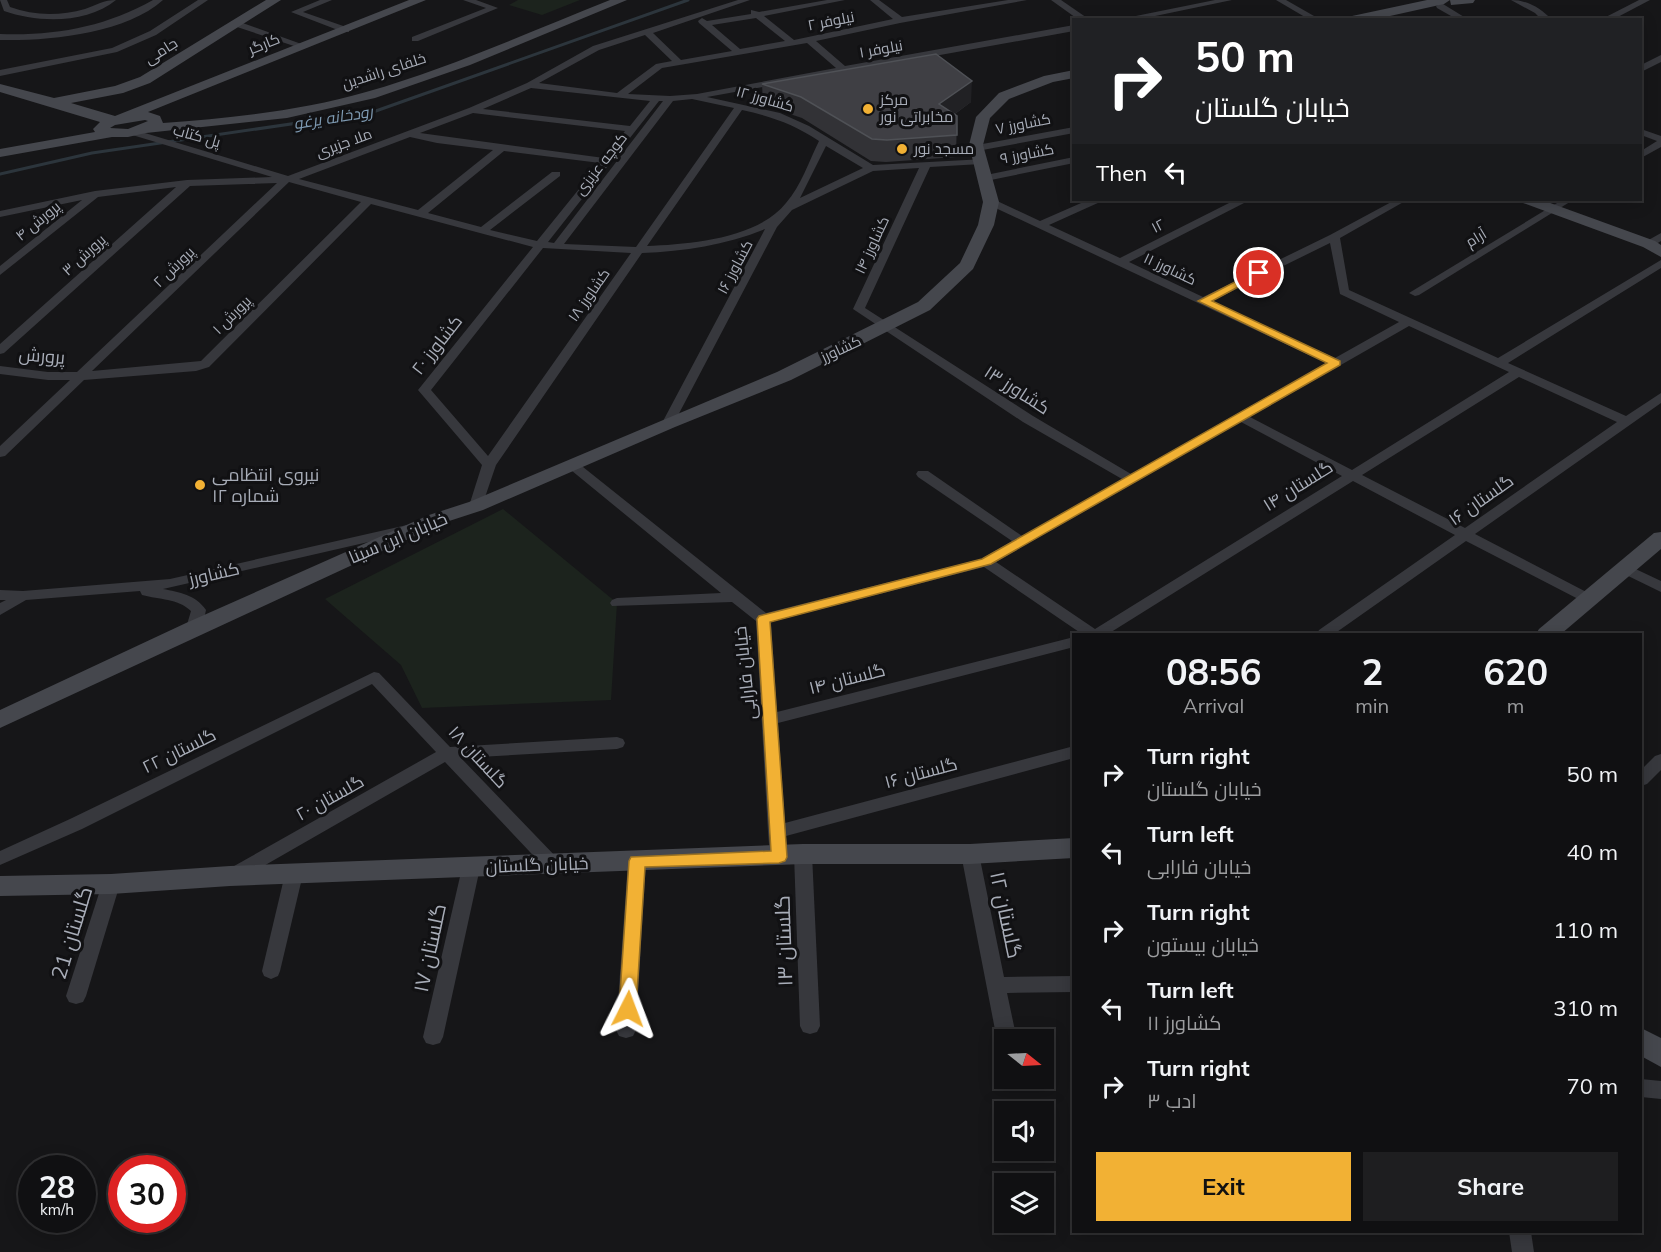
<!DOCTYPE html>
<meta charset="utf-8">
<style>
:root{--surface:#101012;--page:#1e1e20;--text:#f1f3f6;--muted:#9c9d9f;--line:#303032;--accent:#f2b134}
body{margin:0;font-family:Mulish,Cairo,sans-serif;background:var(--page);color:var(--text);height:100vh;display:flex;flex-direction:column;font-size:22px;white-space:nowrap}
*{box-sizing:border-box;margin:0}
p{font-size:20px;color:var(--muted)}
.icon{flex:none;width:33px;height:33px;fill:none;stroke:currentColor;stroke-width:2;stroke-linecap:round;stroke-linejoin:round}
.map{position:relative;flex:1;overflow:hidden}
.side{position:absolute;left:1072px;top:633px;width:570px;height:600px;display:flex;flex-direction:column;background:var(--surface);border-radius:0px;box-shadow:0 3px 15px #0003,0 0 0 2px var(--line)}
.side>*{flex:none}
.hud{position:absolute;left:1072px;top:18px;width:570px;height:183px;border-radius:0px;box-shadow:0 3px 15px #0003,0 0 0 2px var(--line);background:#202124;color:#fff;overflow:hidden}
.needle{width:39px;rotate:108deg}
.fabs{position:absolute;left:994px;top:1029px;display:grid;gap:12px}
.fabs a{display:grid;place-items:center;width:60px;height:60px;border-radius:0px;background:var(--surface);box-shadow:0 3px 15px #0003,0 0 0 2px var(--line);font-size:30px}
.speed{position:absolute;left:18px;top:1155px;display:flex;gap:12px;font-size:30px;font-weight:700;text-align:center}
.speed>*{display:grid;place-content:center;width:78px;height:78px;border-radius:50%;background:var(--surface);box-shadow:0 3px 15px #0003,0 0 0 2px var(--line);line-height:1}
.speed small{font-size:15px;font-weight:400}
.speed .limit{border:9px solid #d22;background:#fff;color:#111}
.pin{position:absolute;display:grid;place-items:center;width:51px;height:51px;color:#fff;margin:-26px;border:3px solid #fff;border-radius:50%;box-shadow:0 2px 6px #0007}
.me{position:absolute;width:66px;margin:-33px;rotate:3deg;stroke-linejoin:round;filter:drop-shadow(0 0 4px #0008)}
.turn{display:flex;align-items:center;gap:21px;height:126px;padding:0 24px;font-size:27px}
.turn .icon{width:78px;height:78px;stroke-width:2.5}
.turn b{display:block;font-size:42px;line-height:51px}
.then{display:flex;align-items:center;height:57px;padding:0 24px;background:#0003;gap:12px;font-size:22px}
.eta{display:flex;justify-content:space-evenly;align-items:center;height:102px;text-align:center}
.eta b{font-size:36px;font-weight:700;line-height:42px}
.primary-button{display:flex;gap:12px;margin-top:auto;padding:12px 24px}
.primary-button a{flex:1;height:69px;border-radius:0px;background:var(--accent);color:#111;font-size:24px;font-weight:700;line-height:69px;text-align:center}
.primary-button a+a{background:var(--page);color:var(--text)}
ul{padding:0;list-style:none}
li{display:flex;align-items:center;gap:18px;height:78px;padding:0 24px}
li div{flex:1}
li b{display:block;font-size:22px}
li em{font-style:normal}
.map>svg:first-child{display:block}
.green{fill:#1c231d}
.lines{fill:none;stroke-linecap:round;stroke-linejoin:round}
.stream{stroke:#2c353c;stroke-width:3}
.street{fill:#37383d;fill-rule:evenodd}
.secondary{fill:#45474d;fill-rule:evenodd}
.wall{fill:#323236}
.shaded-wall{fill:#212124}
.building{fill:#3f3f44;stroke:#4f5156;stroke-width:1.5}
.route{fill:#f2b134;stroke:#9d7322;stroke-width:1.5}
.poi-dot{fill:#f2b134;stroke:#111113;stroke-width:2}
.labels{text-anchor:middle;stroke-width:6;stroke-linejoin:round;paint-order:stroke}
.far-street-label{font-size:15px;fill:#a8adb8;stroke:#111113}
.far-poi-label{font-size:15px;fill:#a8adb8;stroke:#111113;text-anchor:start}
.far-water-label{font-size:16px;font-style:italic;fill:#7f9bb3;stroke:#111113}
.street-label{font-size:18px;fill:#a8adb8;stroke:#111113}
.poi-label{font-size:18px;fill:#a8adb8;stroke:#111113;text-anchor:start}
.near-street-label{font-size:21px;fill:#a8adb8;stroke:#111113}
</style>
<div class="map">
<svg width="1661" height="1252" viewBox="0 0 1661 1252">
<rect width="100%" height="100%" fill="#161618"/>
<g class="green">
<path d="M518,0H580L542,15L509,5Z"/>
<path d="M503,509L617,603L611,700L422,708L401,665L325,599Z"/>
</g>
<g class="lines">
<path class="stream" d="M0,174L92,153L373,112L688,0"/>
<g class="street">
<path d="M0,0H7L10,7C34,16 60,16 85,9C96,5 104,0 116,0C87,24 38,23 4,11Z"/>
<path d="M153,0H163C125,34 49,41 0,40V34C55,36 105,27 153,0Z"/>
<path d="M198,0H208L156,35L117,52L0,76V70L112,48L150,31Z"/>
<path d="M320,0H332L303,12L349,28V32H343L291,12Z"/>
<path d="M463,0H476L498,8L418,41H412V37L486,8Z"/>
<path d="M738,0H750L653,33L681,60L732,51L699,23L698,21L702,18L707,21L751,14V10L759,12L827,0H845L764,16L794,40L893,19L870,0H879L902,17L1008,0H1027L900,23L816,41L845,66L1074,25V31L707,97L780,113L809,126L873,165L985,159L986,161L981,164L930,167L865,308L1033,416L1131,474L1326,363L987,204V200H995L1040,221L1088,200H1101L1100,202L1049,225L1120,258L1235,200H1247L1246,202L1129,262L1203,297L1330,235L1395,200H1407L1340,238L1349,290L1498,358L1661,260V268L1508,363L1626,416L1661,393V403L1475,534L1594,596L1596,599L1594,602H1584L1466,541L1334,634H1317L1319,630L1455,535L1353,481L1108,634H1082L984,567L771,622L777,712L1074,637V647L778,723L785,823L1074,746V758L786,836L788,857L785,862L779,864L773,862L770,857L768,832L756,621L732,602L612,606L610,603L612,600L617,598L721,593L566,466L573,462L578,463L766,613L981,559L1012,541L918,477L916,474L918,471H928L1022,536L1122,479L1023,422L853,309L919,168L873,171L792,210L777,227L674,423L668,427L662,423L765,229C726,245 685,251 642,253L496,465L481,509H471L469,506L482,465L418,390L533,247L371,204L209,367L196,371L84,380L5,456L0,457V446L70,380H48L0,374V366L48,372H77L277,183L190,186L4,353L0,354V344L176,187L98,197L0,275V266L82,200L0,217V211L95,191L187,180L272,177L129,134V130H135L288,176L469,108L527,83L593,46ZM756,18L785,41L740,49L712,25ZM645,35L672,61L656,64L617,93L539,83L599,50ZM807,43L836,68L697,94L670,96L628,94L662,68ZM531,88L650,101L630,126L483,109ZM692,99L734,108L636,247L564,244L673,101ZM659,101H663L554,243L548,242ZM742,110C770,116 794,124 819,141C809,161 801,186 786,203C757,239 690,244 647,246ZM473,113L625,131L604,158L420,133ZM410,137L437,143L493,150L418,210L299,179ZM826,146L863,168L800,198ZM504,151L600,163L537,241L490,230L560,176V172H552L481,227L428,213ZM289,182L361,202L201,361L92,371ZM1330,243L1340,294L1399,322L1335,358L1212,301ZM543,248L631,253L488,456L431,390ZM1409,326L1509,372L1352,470L1250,417ZM1519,377L1617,422L1465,528L1362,475ZM1241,422L1342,476L1095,629L996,562Z"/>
<path d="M1051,0H1061L1090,20H1079Z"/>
<path d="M1215,0H1232L1136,20H1116Z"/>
<path d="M1276,0H1286L1321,20H1310Z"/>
<path d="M1511,0C1527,0 1541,8 1552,20H1542L1535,13Z"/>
<path d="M1639,0H1650L1612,20H1600Z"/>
<path d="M1440,4H1443L1469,20H1458L1437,8L1436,6Z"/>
<path d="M231,21H237L307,46L300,48L231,25Z"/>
<path d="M1661,55V62L1641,72V65Z"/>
<path d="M1074,127V133L977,151L972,148L977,145Z"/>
<path d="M1641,129L1661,136V147L1641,158V151L1657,141L1641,135Z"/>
<path d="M1074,157V163L986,181L981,178L986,175Z"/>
<path d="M1562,200H1573L1419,295L1415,296L1409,293Z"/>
<path d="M1661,233V241L1653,246H1645V242Z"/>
<path d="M407,525L412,526L414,529L412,532L163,589C179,592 196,595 206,610L202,628L194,633L186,628L191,611C177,598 160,600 142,595L140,591L26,600L0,615V603L6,600H0V590L23,591L170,579Z"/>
<path d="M1625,564L1661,581V592L1620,572L1618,569Z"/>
<path d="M374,672L379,673L450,747L617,737L623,739L625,743L623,747L617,749L461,758L559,860L562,865L559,870L553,872L547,870L445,762L239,880L233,882L227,880L224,875L227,870L436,752L372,684L82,829L0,865V851L70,819Z"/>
<path d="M1661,754V770L1647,784L1641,786V770L1655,756Z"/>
<path d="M803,847L809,849L812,854L820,1026L817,1032L810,1034L803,1032L800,1026L794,854L797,849Z"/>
<path d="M970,847L976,849L979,854L1004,977L1074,976V992L1007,993L1017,1040H1005V1048L1000,1046L997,1040L961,854L964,849Z"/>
<path d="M637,854L643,856L646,861L636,1030L633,1036L626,1038L619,1036L616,1030L628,861L631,856Z"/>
<path d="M471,861L477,863L480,868L443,1037L440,1043L433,1045L426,1043L423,1037L462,868L465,863Z"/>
<path d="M294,867L300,869L303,874L280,971L278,976L271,979L264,976L262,971L285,874L288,869Z"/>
<path d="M111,877L117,879L120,884L86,996L83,1002L76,1004L69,1002L66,996L102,884L105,879Z"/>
<path d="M1641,1079L1661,1081V1099L1641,1097Z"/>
<path d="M1509,1232H1531L1534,1252H1512Z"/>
</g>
<g class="secondary">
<path d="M266,0H281L150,83L123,93L71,103L115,116L409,0H426L148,112L160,116L163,123C231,118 300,111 366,92C450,68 529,32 610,0H627L470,65L375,98L287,118L146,133L128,137H112L0,157V149L95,132L93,129L100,122L0,92V84L54,98L115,86L140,77ZM145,120L148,121L128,129L110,128L115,125Z"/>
<path d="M1427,0H1450L1444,4L1372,20H1346L1352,16Z"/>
<path d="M1450,0H1475L1473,3L1451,5Z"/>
<path d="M1074,70V78L1053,82L1009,99L990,118L983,145L999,202L994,225L973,269L930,310L791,380L675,427L483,510L443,523L0,728V710L186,623L429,515L469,502L777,372L918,302L960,263L978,225L983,202L969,145L976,117L999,93L1044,76Z"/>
<path d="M1521,200H1542L1655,241L1661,245V257L1643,247L1523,203Z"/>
<path d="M1661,532V549L1561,634H1536L1539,629L1654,533Z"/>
<path d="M1074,838V858L970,864H803L230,886L111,894L0,896V876L111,874L230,866L803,844H970Z"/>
<path d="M1641,1028L1661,1038V1067L1641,1056Z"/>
</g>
</g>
<path class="wall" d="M762,84L971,102L955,114L957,116L956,157L886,162L871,161L802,118L763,105Z"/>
<path class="shaded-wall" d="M972,81L971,102L938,126L939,104Z"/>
<path class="building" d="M936,54L972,81L939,104L957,116V135L887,140L872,139L801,97L762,84Z"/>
<path class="route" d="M1256,271L1264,273L1212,301L1340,361V365L991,564L770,622L787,857L785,861L779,863L645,867L636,1009L634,1014L628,1016L621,1014L619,1009L629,861L631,857L771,851L757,619L759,616L982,559L1327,363L1198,301Z"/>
<g class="poi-dot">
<circle cx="868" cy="109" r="6"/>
<circle cx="902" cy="149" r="6"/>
<circle cx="200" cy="485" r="6"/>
</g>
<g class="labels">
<g class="far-street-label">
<text transform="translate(831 21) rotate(-11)" y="5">نیلوفر ۲</text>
<text transform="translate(264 44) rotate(-22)" y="5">کارگر</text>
<text transform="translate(881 49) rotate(-10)" y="5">نیلوفر ۱</text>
<text transform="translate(161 51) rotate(-32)" y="5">جامی</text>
<text transform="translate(384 71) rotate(-18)" y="5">خلفای راشدین</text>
<text transform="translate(765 99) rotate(16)" y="5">کشاورز ۱۲</text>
<text transform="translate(1023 124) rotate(-11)" y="5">کشاورز ۷</text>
<text transform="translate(197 136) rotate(16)" y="5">پل کتاب</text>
<text transform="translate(344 143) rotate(-20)" y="5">ملا جزیری</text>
<text transform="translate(1027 154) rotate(-11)" y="5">کشاورز ۹</text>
<text transform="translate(601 164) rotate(-52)" y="5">کوچه عزیزی</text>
<text transform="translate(38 221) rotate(-39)" y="5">پرورش ۴</text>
<text transform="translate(1158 226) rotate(-27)" y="5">۱۲</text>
<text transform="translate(1476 238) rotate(-31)" y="5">آرام</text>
<text transform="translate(872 245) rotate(-65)" y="5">کشاورز ۱۴</text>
<text transform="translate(84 255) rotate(-42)" y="5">پرورش ۳</text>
<text transform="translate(174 267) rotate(-44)" y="5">پرورش ۲</text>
<text transform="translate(735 267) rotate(-62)" y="5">کشاورز ۱۶</text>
<text transform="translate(1170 269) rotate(25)" y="5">کشاورز ۱۱</text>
<text transform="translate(589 295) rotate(-55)" y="5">کشاورز ۱۸</text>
<text transform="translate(232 315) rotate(-45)" y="5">پرورش ۱</text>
<text transform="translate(841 349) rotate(-25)" y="5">کشاورز</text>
</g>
<g class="far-poi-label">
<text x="880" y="105">مرکز<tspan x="880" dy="17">مخابراتی نور</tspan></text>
<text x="914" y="154">مسجد نور</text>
</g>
<g class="far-water-label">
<text transform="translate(333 117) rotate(-9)" y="6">رودخانه یرغو</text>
</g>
<g class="street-label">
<text transform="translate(437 345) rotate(-52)" y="6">کشاورز ۲۰</text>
<text transform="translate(42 356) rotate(5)" y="6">پرورش</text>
<text transform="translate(1017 390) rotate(33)" y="6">کشاورز ۱۳</text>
<text transform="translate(1298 486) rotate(-32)" y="6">گلستان ۱۴</text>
<text transform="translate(1481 500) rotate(-35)" y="6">گلستان ۱۶</text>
<text transform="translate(398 538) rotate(-23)" y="6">خیابان ابن سینا</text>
<text transform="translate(214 574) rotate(-13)" y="6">کشاورز</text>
<text transform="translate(745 673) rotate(-96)" y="6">خیابان فارابی</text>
<text transform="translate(847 679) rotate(-14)" y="6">گلستان ۱۴</text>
<text transform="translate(179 751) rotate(-26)" y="6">گلستان ۲۲</text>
<text transform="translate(478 757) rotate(47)" y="6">گلستان ۱۸</text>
<text transform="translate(921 773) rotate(-15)" y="6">گلستان ۱۶</text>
<text transform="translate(330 798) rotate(-29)" y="6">گلستان ۲۰</text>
<text transform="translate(537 865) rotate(-2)" y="6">خیابان گلستان</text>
</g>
<g class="poi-label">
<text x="212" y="481">نیروی انتظامی<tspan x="212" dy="21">شماره ۱۲</tspan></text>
</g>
<g class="near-street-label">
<text transform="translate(1006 915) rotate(78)" y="7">گلستان ۱۲</text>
<text transform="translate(72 933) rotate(-73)" y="7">گلستان 21</text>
<text transform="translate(784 941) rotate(-92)" y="7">گلستان ۱۳</text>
<text transform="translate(430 948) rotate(-78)" y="7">گلستان ۱۷</text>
</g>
</g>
</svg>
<div class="fabs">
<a><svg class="needle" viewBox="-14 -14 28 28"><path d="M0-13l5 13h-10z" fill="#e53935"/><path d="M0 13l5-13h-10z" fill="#9c9d9f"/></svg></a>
<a><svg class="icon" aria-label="sound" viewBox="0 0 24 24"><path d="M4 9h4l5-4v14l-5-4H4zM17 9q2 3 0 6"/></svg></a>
<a><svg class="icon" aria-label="layers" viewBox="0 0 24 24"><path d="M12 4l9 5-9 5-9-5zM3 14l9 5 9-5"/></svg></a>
</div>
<div class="speed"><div>28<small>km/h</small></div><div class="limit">30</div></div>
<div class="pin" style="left:1259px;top:273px;background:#d93025"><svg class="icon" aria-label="arrive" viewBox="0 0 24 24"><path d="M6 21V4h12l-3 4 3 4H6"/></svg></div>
<svg class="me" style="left:628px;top:1009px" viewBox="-20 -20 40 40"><path d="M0-17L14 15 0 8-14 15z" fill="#f2b134" stroke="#fff" stroke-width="4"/></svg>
<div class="hud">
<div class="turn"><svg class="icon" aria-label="right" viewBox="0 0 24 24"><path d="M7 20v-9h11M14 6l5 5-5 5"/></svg><div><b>50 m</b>خیابان گلستان</div></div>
<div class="then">Then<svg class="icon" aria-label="left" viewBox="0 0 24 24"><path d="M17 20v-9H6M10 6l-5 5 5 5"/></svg></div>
</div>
<section class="side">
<div class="eta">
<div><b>08:56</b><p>Arrival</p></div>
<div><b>2</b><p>min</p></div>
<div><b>620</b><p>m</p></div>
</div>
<ul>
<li><svg class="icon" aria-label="right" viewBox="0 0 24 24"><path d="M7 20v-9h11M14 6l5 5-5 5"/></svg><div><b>Turn right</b><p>خیابان گلستان</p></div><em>50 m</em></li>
<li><svg class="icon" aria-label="left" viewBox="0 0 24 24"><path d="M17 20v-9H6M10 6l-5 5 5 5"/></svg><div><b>Turn left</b><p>خیابان فارابی</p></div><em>40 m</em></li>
<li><svg class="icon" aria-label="right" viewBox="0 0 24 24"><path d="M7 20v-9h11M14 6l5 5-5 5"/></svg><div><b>Turn right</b><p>خیابان بیستون</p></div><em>110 m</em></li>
<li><svg class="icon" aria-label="left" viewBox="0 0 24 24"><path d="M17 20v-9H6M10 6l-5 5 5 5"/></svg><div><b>Turn left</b><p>کشاورز ۱۱</p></div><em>310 m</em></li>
<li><svg class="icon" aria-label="right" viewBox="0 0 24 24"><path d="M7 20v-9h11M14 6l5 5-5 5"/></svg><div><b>Turn right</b><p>ادب ۳</p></div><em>70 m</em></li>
</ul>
<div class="primary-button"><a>Exit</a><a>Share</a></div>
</section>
</div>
